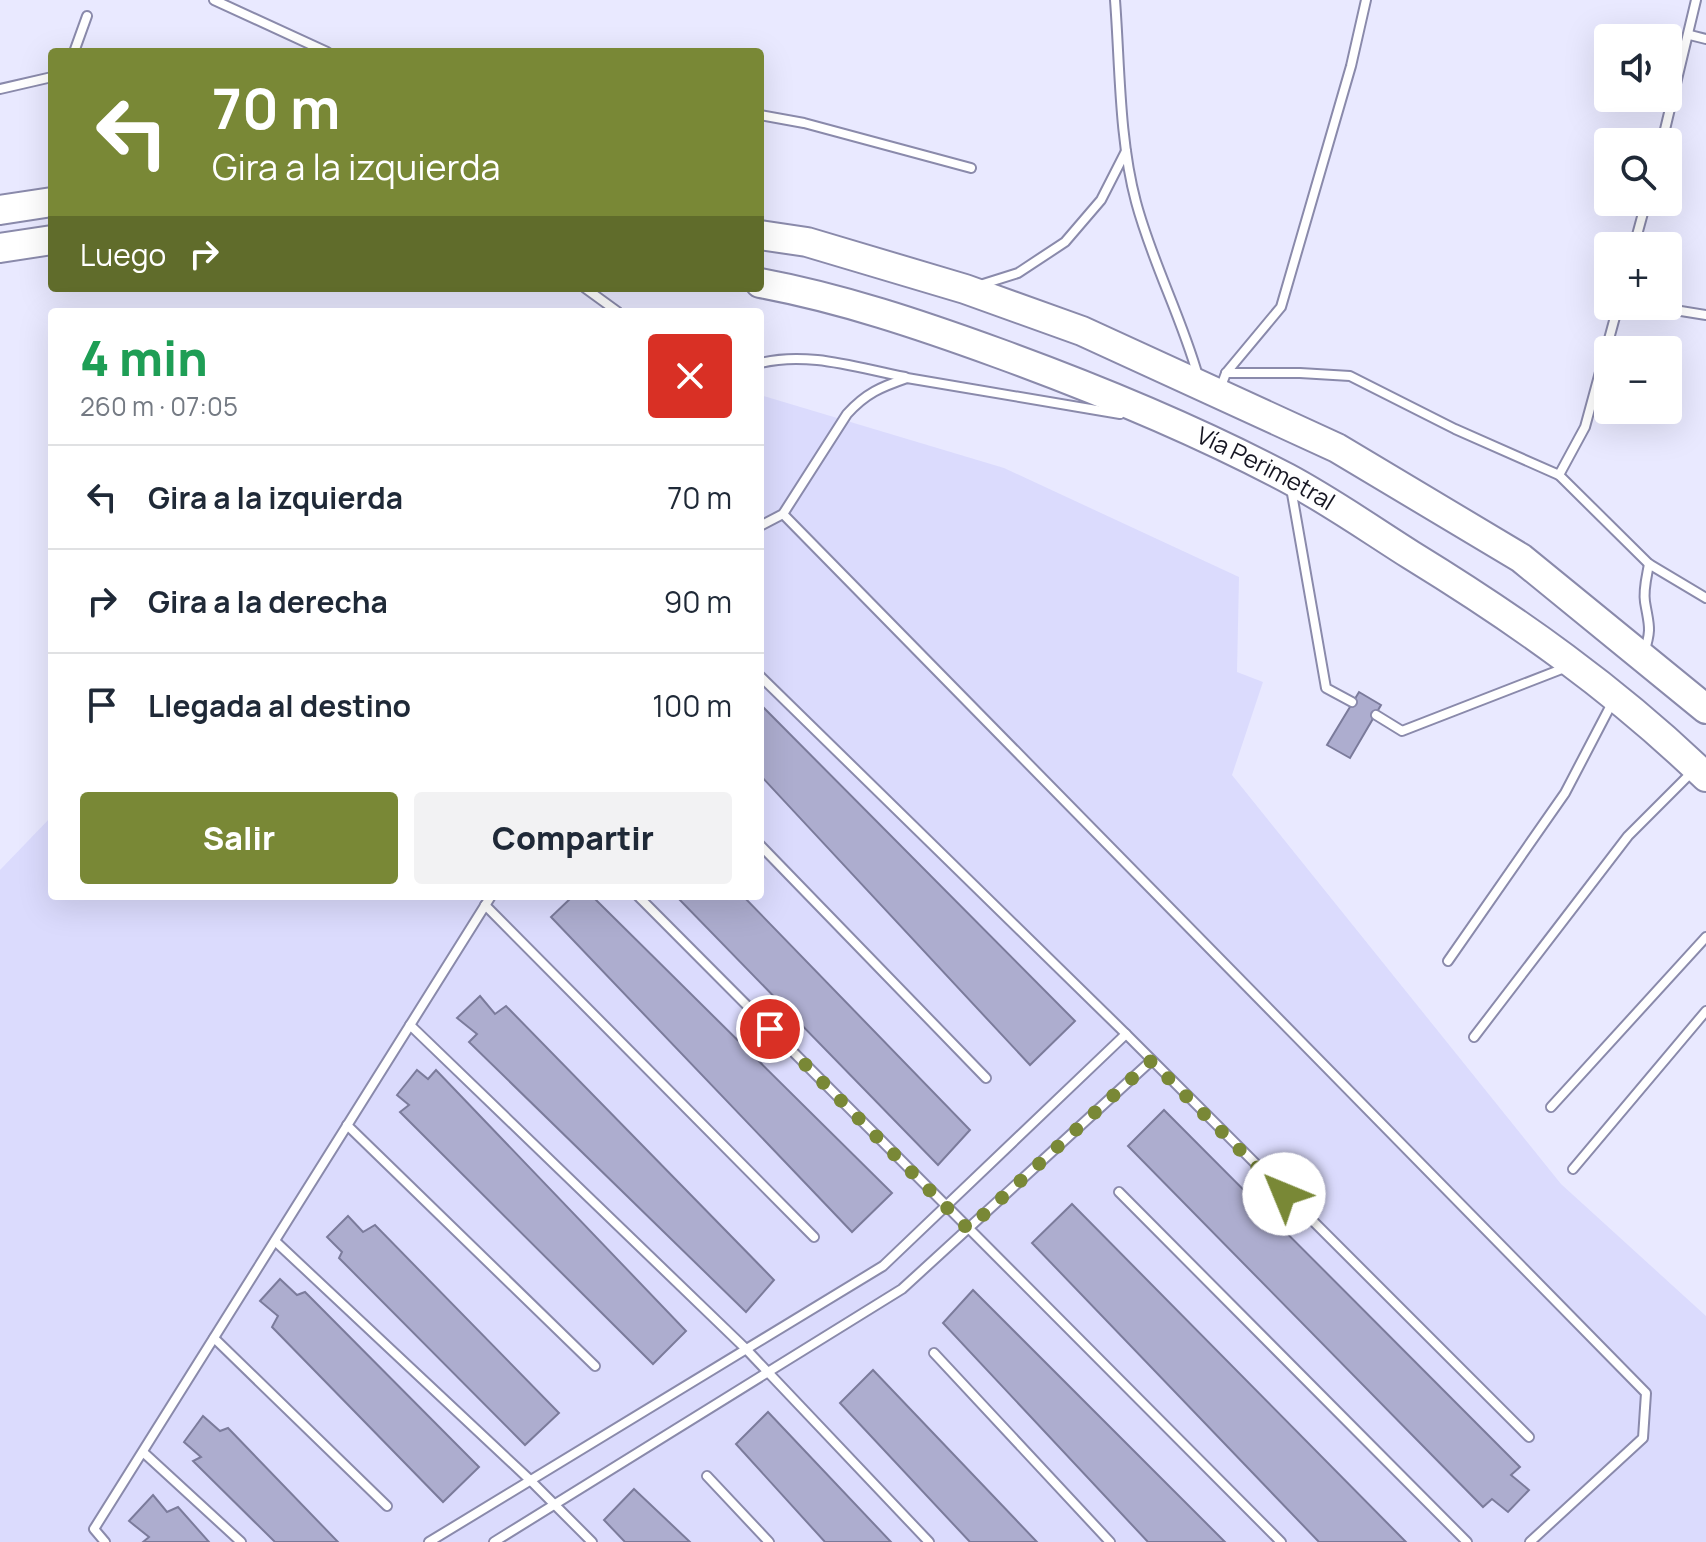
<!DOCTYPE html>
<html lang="es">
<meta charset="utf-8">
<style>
:root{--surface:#fff;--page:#f2f2f3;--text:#1f2937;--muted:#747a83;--line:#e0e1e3;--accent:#798836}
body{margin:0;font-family:Manrope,sans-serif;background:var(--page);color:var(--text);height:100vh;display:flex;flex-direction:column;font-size:30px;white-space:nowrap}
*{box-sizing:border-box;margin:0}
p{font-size:26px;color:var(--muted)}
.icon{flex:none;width:44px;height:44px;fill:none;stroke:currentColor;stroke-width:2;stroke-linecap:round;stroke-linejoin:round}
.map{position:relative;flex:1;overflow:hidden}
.details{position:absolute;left:48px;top:308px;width:716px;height:592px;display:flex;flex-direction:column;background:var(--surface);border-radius:8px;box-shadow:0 8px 32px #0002}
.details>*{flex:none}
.guide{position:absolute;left:48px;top:48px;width:716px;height:244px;border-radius:8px;box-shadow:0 8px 32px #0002;background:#798836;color:#fff;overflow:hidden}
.controls{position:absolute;left:1594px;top:24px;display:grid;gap:16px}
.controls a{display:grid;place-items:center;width:88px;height:88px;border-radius:8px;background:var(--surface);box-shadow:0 8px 32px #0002;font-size:40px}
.pin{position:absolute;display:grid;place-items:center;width:68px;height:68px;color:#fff;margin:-34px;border:4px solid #fff;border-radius:50%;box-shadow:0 2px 8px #0007}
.me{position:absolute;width:88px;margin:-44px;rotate:315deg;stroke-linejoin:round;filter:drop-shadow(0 0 6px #0008)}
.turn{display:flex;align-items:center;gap:28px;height:168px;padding:0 32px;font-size:36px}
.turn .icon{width:104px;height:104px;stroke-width:2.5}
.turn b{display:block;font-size:56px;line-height:68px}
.then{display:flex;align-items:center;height:76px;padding:0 32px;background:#0003;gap:16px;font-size:30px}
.round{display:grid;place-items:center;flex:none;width:84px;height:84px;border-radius:8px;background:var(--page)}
.summary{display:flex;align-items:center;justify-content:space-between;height:136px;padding:0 32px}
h1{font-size:48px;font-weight:800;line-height:60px;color:#1e9e55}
.cta{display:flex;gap:16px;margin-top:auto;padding:16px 32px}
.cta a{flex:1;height:92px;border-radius:8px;background:var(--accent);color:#fff;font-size:32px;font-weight:800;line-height:92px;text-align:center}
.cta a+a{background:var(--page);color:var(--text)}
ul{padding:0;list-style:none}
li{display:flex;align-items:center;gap:24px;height:104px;padding:0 32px;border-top:2px solid var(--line)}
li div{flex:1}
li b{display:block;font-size:30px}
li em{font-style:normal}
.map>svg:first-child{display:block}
.built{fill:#dbdbfd}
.building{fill:#adadcf;stroke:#7b7b9b;stroke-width:2}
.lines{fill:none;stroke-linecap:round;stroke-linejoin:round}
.service-casing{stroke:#8a8aab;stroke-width:12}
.trunk-casing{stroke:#8a8aab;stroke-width:32}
.service{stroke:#fff;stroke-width:8}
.trunk{stroke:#fff;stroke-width:28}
.route{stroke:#798836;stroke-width:14;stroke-dasharray:0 25.2}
.labels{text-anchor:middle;stroke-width:6;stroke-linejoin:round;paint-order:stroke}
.street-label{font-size:24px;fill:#161622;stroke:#e9e9ff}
</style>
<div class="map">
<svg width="1706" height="1542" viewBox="0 0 1706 1542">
<rect width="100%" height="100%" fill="#e9e9ff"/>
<path class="built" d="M760,395L1004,468L1239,577L1237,672L1263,682L1232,775L1561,1184L1706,1316V1542H0V870L52,816V896H760Z"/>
<g class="building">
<path d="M1359,692L1381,705L1350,758L1327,745Z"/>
<path d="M760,704L1075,1021L1030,1065L760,775Z"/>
<path d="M573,896H592L892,1193L852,1232L551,917Z"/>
<path d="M676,896H743L970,1130L938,1165Z"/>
<path d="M480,996L495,1014L506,1006L774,1280L746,1312L469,1042L477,1034L457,1018Z"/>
<path d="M417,1070L428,1079L436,1070L686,1331L653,1364L400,1112L409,1105L397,1095Z"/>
<path d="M1164,1110L1520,1467L1511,1475L1529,1490L1508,1512L1492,1499L1483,1507L1128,1146Z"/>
<path d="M1072,1204L1406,1542H1319L1032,1243Z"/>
<path d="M348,1216L363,1232L375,1225L559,1413L525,1445L339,1258L342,1252L327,1237Z"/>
<path d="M280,1279L297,1295L305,1292L479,1467L443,1502L272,1327L278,1316L260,1301Z"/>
<path d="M973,1290L1225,1542H1148L943,1323Z"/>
<path d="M873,1370L1037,1542H970L840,1403Z"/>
<path d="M768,1412L891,1542H825L736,1444Z"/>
<path d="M203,1416L220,1431L228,1428L338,1542H275L193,1461L201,1457L184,1442Z"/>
<path d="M634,1489L690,1542H625L604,1520Z"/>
<path d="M153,1495L167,1512L178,1507L209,1542H143L149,1537L129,1521Z"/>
</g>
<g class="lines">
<g class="service-casing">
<g id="service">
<path d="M214,0L327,52"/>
<path d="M1115,0C1120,65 1119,139 1136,202C1152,262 1181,316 1198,376"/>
<path d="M1690,35L1706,39"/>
<path d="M74,52L87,16"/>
<path d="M0,89L52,77"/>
<path d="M760,115L804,123L971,168"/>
<path d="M1662,142L1696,0"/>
<path d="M1634,246L1646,202"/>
<path d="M980,285L1018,273L1065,242L1101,200L1126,151"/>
<path d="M585,288L618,312"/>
<path d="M1650,306L1706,315"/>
<path d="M760,363C809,351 857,368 905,377"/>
<path d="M1226,373H1300L1350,376L1455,429L1559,475L1585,427L1618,306"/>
<path d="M1220,389L1226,373L1281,307L1351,66L1366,0"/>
<path d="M1559,475L1649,564L1706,598"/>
<path d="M1291,488L1326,688L1352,702"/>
<path d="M783,514L1646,1393L1643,1438L1530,1542"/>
<path d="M760,526L783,514L847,414C866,393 881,387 907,378L1120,414"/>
<path d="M1644,653C1652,628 1649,626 1645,602C1643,589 1647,576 1649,564"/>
<path d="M760,676L1126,1034L1529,1437"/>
<path d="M1376,715L1402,731L1567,667"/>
<path d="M760,845L986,1078"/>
<path d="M638,896L1281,1542"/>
<path d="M485,905L814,1237"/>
<path d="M1448,961L1565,793L1612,703"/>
<path d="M410,1025L746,1349L929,1542"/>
<path d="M1474,1037L1628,836L1693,771"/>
<path d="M1551,1107L1706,937"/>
<path d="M347,1125L595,1366"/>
<path d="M1573,1169L1706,1011"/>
<path d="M1119,1192L1467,1542"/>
<path d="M275,1241L530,1480L592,1542"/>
<path d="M214,1338L387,1506"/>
<path d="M934,1353L1110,1542"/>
<path d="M143,1452L241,1542"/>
<path d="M707,1476L769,1542"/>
<path d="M105,1542L94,1529L491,896"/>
<path d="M429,1542L883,1266L1126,1034"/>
<path d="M494,1542L902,1289L1151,1061"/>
</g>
</g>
<g class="trunk-casing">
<g id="trunk">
<path d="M0,210L52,202"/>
<path d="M760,235L807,242L965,289L1082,331L1337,448L1521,558L1706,709"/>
<path d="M0,248L52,240"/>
<path id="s1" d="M760,283C841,298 921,325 998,353C1097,389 1194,429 1287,478C1330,501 1370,529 1411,555C1517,620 1616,690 1706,777"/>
</g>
</g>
<use href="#service" class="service"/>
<use href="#trunk" class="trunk"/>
</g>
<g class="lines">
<path class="route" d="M770,1029L968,1229L1151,1061L1284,1194"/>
</g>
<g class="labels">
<g class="street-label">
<text dy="8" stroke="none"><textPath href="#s1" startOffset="540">Vía Perimetral</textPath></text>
</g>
</g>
</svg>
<div class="controls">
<a><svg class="icon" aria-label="sound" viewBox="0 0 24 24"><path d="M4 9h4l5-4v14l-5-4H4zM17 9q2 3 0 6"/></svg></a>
<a><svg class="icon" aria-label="search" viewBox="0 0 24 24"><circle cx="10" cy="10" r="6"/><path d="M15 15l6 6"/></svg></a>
<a>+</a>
<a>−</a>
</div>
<div class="pin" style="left:770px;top:1029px;background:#d93025"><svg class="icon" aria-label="arrive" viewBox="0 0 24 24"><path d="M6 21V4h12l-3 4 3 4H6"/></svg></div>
<svg class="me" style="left:1284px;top:1194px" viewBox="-20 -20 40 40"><circle r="19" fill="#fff"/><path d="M0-13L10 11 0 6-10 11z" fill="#798836"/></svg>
<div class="guide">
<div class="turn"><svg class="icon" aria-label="left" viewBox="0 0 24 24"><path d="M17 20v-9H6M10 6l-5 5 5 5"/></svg><div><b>70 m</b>Gira a la izquierda</div></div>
<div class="then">Luego<svg class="icon" aria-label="right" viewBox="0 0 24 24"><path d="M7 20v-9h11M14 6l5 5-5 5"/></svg></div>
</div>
<section class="details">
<div class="summary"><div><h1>4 min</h1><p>260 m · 07:05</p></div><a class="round" style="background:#d93025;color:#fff"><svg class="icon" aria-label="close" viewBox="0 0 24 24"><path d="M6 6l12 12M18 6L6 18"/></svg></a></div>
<ul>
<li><svg class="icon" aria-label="left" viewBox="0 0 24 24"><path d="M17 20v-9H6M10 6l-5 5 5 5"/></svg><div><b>Gira a la izquierda</b></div><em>70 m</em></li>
<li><svg class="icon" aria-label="right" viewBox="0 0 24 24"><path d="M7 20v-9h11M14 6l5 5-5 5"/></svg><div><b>Gira a la derecha</b></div><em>90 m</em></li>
<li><svg class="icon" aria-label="arrive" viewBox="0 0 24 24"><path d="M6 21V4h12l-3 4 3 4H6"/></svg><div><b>Llegada al destino</b></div><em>100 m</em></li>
</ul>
<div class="cta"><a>Salir</a><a>Compartir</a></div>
</section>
</div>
